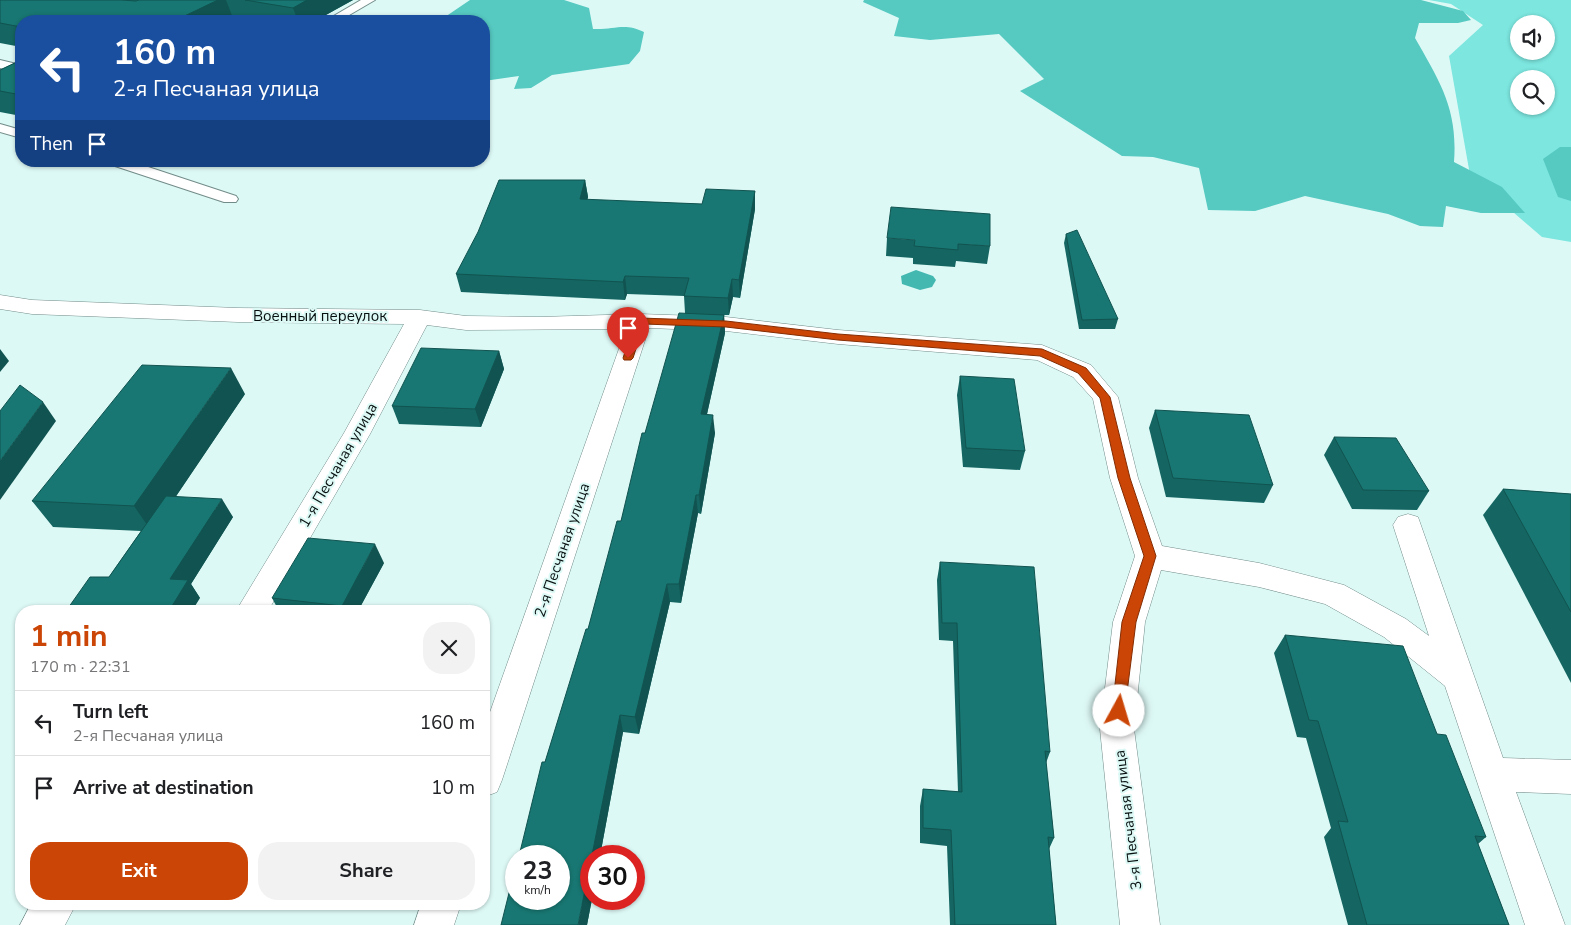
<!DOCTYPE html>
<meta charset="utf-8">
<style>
:root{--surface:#fff;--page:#f2f2f2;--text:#202124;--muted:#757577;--line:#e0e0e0;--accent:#cb4506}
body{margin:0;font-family:"Nunito Sans",sans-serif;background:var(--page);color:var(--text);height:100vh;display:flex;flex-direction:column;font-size:19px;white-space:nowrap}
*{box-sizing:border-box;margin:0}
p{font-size:16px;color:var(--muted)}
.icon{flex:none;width:28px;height:28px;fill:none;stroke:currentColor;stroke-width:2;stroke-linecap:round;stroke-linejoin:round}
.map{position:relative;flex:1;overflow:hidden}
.panel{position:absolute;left:15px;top:605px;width:475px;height:305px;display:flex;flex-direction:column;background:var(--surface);border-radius:20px;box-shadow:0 1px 4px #0004}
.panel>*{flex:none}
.top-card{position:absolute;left:15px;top:15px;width:475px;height:152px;border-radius:20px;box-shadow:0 1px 4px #0004;background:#1a4fa0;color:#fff;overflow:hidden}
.buttons{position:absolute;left:1510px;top:15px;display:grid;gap:10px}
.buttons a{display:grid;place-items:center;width:45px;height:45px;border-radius:50%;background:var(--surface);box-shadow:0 1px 4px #0004;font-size:25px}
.speed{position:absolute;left:505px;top:845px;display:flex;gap:10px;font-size:25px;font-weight:700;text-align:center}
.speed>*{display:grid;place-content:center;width:65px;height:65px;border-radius:50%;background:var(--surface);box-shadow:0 1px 4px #0004;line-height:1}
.speed small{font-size:12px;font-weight:400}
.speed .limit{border:8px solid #d22;background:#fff;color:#111}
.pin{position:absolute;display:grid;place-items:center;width:42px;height:42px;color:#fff;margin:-51px -21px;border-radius:50% 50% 50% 0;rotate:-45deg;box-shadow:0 0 5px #0007}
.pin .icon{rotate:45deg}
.me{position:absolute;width:55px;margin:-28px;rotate:6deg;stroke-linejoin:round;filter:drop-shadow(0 0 4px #0008)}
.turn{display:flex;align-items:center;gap:18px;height:105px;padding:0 15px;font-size:22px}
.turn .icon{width:65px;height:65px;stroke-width:2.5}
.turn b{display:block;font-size:35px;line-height:42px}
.then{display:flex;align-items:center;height:48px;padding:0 15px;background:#0003;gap:10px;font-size:19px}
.round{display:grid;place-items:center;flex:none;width:52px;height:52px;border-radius:20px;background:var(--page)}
.summary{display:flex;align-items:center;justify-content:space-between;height:85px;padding:0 15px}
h1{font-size:30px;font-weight:700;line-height:38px;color:var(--accent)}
.button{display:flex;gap:10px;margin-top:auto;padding:10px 15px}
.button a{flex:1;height:58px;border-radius:20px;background:var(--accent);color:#fff;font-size:20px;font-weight:700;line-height:58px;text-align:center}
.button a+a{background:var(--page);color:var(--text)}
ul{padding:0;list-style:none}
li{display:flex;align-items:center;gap:15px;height:65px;padding:0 15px;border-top:1px solid var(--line)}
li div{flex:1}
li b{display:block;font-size:19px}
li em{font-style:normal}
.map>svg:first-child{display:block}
.green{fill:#7ce6df;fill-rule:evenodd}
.forest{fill:#56c9c1}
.water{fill:#43b8b1}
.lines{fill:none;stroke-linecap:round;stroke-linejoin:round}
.lane-casing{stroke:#728c89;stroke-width:2}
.street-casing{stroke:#728c89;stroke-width:1}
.lane{fill:#fff;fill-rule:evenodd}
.street{fill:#fff;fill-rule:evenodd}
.wall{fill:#156662}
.shaded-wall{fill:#115350}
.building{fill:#187772;stroke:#115350}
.route{fill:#cb4506;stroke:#842d04}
.labels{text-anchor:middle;stroke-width:4;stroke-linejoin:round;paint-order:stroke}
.street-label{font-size:15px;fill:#07100f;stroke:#ddf9f6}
</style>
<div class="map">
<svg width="1571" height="925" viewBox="0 0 1571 925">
<rect width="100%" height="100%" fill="#ddf9f6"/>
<path class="green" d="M1429,0H1571V242L1542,237L1470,175L1449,56L1483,25L1451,4ZM1519,24H1546V51H1519ZM1519,79H1546V106H1519Z"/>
<g class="forest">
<path d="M470,0H564L589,8L593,29C615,30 624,22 644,32L640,51L629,64L552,75L531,88L514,89L519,76L484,81V21H439Z"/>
<path d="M864,0H1421L1463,11L1471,20L1458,23H1419L1415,38C1440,82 1458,109 1454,162L1502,187L1525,213H1481L1446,206L1443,227L1420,226L1388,214L1305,196L1255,211L1208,210L1199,168L1153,157L1122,156L1020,91L1044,79L999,34L930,40L894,36L899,18L863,2Z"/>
<path d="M1560,147H1571V201L1558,197L1543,159Z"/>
</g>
<path class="water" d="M916,270L933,276L936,280L932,287L920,290L902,284L901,276Z"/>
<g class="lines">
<g class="lane-casing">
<g id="lane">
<path d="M361,0H375L339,21H325Z"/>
<path d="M0,60L21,65V73L0,68Z"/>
<path d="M0,124L21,130V138L0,132Z"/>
<path d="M107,161H130L236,196L238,199L236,202H224L109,164Z"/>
</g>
</g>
<g class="street-casing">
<g id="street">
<path d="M0,295L32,300L238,308L420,310L466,316L539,317L640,314L726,317L838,330L1042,345L1091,365L1118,397L1138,478L1162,546L1259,563L1344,585L1406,619L1429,636L1393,525L1398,517L1408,514L1418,517L1503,758L1571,760V794L1516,792L1565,925H1525L1445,686L1384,637L1325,604L1259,587L1161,570L1145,622L1134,729L1160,925H1120L1100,729L1113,622L1135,556L1110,478L1093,399L1073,377L1037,360L838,344L726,331L649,328L502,780L497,792L484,797V729L626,329L466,330L427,325L370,434L268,611H236L344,433L404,324L238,322L32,314L0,309Z"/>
<path d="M31,904H76L65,925H20Z"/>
<path d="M421,904H461L454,925H414Z"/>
</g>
</g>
<use href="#lane" class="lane"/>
<use href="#street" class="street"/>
</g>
<g class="wall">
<path d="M0,0H353L315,21H251L233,18L21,21V47L0,43Z"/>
<path d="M21,60V116L0,112V70Z"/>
<path d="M585,180L588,197L587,200L702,204L755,191V209L740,298L733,297L729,315H724L725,333L707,414L715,433L701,514L698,513L681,603L670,602L639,734L623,732L600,856H591L592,899L587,925L545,762L588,629L621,521L645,433L685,313L684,296L627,294L625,300L461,292L456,274Z"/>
<path d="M1066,234L1118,319L1115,329H1079L1064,243Z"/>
<path d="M887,238L990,246L987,264L956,261L955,267L913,264V258L886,256Z"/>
<path d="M499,351L504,369L481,427L399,424L392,406Z"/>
<path d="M960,376L1025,451L1020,470L963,467L957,395Z"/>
<path d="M245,394L176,496L233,517L191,584L200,598L109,577L141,531L53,527L32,501Z"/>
<path d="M1155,410L1273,485L1264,503L1166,497L1149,428Z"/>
<path d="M1334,437L1429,491L1417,510L1352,509L1324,455Z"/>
<path d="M1503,489L1571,494V683L1483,515Z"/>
<path d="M940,562L1050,752L1046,763L1054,838L1049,849L1056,925H950L947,846L920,843V806L923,789L958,792L953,641L939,640L937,580Z"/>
<path d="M384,563L358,611H279L272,598Z"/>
<path d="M1285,635L1437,734L1486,837L1478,844L1509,925H1348L1324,837L1331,828L1306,738L1297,737L1274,653Z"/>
</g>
<g class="shaded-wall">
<path d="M218,0H226L233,18L227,21H174Z"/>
<path d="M307,0H353L315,21H298L293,8Z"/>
<path d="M585,180L588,197L583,216L580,199Z"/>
<path d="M755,191V209L740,298L739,280Z"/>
<path d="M625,276L627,294L625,300L623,282Z"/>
<path d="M732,279L733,297L729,315L728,298Z"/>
<path d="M724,315L725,333L703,432L701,414Z"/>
<path d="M0,349L9,361L0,372Z"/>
<path d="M499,351L504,369L481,427L475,409Z"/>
<path d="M231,368L245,394L152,532L134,506Z"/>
<path d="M43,402L56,421L0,500V461Z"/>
<path d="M713,415L715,433L701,514L699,495Z"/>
<path d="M696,495L698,513L681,603L679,584Z"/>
<path d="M222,499L233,517L191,584L200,598L192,611H169L170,579Z"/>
<path d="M375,544L384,563L358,611H345L342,606Z"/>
<path d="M667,584L670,602L639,734L635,717Z"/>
<path d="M620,715L623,732L600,856H592Z"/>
<path d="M591,859L592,899L587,925H578Z"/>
</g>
<g class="building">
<path d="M0,0H121L136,1L139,0H218L174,21H21V27L0,23Z"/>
<path d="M245,0H307L293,8Z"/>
<path d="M21,60V95L0,91V70Z"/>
<path d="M499,180H585L580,199L702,204L706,189L755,191L739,280L732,279L728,298L684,296L689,278L625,276L623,282L456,274L478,232Z"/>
<path d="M891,207L990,214V246L958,244V250L914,246L915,240L887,238Z"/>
<path d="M1077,230L1118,319L1082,320L1066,234Z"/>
<path d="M679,313L724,315L701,414L713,415L699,495H696L679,584H667L635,717L620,715L578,925H501L516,865V899H559V856H519L542,762H545L586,629H588L617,521H621L642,433H645Z"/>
<path d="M421,348L499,351L475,409L392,406Z"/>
<path d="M142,365L231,368L134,506L32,501Z"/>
<path d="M960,376L1014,379L1025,451L966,448Z"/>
<path d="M20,385L43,402L0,461V411Z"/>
<path d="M1155,410L1249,415L1273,485L1173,478Z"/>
<path d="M1334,437L1396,438L1429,491L1363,490Z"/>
<path d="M1503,489L1571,494V612Z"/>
<path d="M166,496L222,499L170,579L188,580L169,611H66L90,577H109Z"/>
<path d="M308,538L375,544L342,606L272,598Z"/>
<path d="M940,562L1034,567L1050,752L1045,751L1054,838L1048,837L1056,925H955L951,830L923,828V789L962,792L957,623H942Z"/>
<path d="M1285,635L1403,646L1437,734L1446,735L1486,837L1475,836L1509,925H1367L1338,821L1348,822L1318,721L1309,720Z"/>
</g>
<path class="route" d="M640,318L726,321L838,334L1042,349L1086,368L1110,397L1130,478L1156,556L1136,622L1124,716L1119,718L1114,716L1112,711L1122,622L1144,556L1118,478L1100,398L1078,373L1040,356L838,340L726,327L644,324L633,358L631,360H624L623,358L635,321Z"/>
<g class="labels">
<g class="street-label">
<text x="320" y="321">Военный переулок</text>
<text transform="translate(338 465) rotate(-60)" y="5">1-я Песчаная улица</text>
<text transform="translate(562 550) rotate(-71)" y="5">2-я Песчаная улица</text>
<text transform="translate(1128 820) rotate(-97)" y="5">3-я Песчаная улица</text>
</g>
</g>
</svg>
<div class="buttons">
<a><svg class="icon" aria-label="sound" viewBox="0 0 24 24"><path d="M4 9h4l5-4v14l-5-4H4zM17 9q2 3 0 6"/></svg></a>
<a><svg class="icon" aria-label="search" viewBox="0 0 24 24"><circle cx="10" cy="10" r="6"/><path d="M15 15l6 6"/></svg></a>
</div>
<div class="speed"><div>23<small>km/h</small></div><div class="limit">30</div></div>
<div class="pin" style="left:628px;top:358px;background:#d93025"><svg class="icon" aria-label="arrive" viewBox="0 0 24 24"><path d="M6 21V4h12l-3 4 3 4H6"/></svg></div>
<svg class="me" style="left:1119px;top:711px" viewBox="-20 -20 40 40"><circle r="19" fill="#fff"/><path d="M0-13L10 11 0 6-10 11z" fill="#cb4506"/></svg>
<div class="top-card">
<div class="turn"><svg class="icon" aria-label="left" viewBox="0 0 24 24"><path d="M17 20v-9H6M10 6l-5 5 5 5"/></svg><div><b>160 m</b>2-я Песчаная улица</div></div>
<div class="then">Then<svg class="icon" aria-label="arrive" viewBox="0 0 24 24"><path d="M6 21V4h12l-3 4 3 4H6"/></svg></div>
</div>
<section class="panel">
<div class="summary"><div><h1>1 min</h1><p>170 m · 22:31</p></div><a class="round"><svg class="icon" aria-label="close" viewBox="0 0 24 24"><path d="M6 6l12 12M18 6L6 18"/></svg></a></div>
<ul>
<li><svg class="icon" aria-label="left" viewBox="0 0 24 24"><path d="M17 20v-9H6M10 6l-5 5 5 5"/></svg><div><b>Turn left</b><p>2-я Песчаная улица</p></div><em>160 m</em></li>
<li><svg class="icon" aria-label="arrive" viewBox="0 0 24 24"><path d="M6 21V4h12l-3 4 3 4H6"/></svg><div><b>Arrive at destination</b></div><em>10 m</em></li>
</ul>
<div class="button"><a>Exit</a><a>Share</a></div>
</section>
</div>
